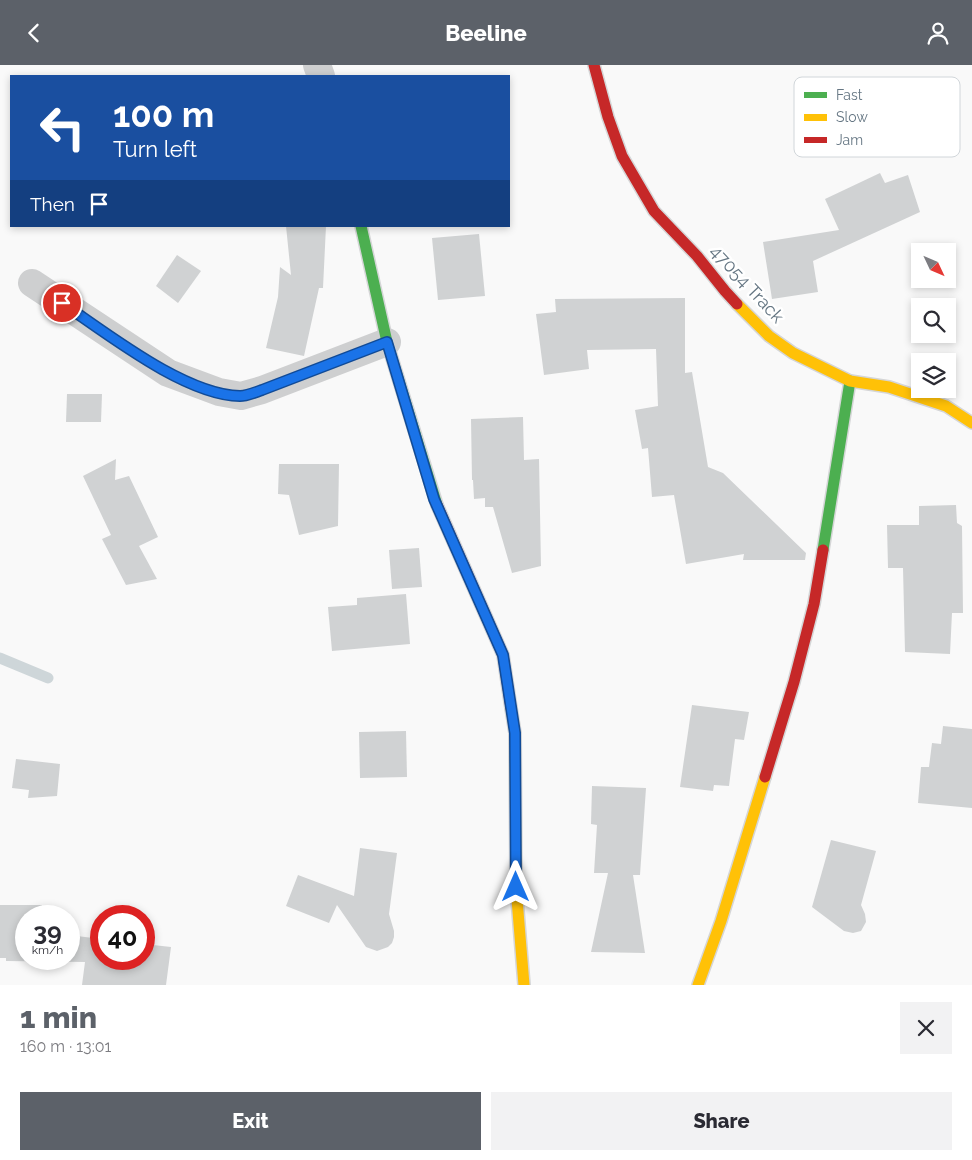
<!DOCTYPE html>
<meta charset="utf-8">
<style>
:root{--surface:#fff;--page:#f2f2f3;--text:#2b2b33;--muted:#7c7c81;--accent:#5c6169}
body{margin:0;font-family:Raleway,sans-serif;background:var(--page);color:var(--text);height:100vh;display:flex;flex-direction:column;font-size:19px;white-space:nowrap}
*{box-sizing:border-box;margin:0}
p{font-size:16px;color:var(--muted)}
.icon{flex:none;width:28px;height:28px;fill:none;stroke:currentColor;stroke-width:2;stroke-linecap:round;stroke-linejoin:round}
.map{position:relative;height:920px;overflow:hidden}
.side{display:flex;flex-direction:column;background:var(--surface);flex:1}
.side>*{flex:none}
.banner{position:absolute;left:10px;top:10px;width:500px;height:152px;border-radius:0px;box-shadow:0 2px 8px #0003;background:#1a4fa0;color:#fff;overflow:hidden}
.needle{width:32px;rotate:134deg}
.fabs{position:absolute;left:911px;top:178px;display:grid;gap:10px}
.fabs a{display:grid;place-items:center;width:45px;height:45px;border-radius:0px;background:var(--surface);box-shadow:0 2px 8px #0003;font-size:25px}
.speed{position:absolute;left:15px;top:840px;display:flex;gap:10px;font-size:25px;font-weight:700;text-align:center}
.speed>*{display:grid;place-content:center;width:65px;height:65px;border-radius:50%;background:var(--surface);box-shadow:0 2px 8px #0003;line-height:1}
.speed small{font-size:12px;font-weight:400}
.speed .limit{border:8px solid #d22;background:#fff;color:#111}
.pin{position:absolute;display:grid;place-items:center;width:42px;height:42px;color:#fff;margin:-21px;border:2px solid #fff;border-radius:50%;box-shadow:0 1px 5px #0007}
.me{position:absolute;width:55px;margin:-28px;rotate:0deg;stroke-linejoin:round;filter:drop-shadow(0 0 4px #0008)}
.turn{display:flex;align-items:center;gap:18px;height:105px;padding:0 20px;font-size:22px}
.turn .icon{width:65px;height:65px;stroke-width:2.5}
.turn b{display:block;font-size:35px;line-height:42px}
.then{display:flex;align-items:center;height:48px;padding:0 20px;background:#0003;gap:10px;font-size:19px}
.round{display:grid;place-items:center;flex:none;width:52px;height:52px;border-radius:0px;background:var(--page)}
.overview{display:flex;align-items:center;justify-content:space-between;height:85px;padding:0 20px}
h1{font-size:30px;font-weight:800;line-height:38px;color:var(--accent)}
.action{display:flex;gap:10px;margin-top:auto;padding:10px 20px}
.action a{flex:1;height:58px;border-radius:0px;background:var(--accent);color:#fff;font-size:20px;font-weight:800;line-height:58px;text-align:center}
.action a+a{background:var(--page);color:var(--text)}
header{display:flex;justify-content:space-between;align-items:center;height:65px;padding:0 20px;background:var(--accent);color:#fff;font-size:22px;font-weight:800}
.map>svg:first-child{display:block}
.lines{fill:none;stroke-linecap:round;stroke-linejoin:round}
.stream{stroke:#ced6d9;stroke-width:11}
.building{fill:#d0d2d3}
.fast-casing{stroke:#d5d6d7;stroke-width:14}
.slow-casing{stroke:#d5d6d7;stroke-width:14}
.jam-casing{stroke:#d5d6d7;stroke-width:14}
.street{stroke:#cecfd0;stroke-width:28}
.fast{stroke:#4caf50;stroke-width:11}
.slow{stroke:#ffc107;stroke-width:11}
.jam{stroke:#c62828;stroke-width:11}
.route-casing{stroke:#114b97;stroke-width:12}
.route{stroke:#1a73e8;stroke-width:9}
.labels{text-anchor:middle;stroke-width:5;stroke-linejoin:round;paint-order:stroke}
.street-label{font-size:18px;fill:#657683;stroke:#fff}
.key{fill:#fff;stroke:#d1d6da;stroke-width:1}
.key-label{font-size:14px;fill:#657683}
</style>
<header><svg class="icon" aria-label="back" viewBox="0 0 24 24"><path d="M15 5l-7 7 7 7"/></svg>Beeline<svg class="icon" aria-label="person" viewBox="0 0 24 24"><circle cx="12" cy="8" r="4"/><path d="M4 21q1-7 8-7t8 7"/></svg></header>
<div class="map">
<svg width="972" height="920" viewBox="0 0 972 920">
<rect width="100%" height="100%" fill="#f9f9f9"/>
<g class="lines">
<path class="stream" d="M0,593L48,613"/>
</g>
<g class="building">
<path d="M880,108L885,118L908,110L920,147L813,196L818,227L772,234L763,177L839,165L825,134Z"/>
<path d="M286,161H326L323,223H319L304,291L266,283L278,232L280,202L291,210Z"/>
<path d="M479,169L485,231L438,235L432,173Z"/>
<path d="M177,190L201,206L178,238L156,221Z"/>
<path d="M685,233V308L692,307L708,402L723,408L806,488L805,495H743L744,489L686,499L674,430L652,432L648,383L642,384L635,345L658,341L656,284L587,285L589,304L544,310L536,249L556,247L555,234Z"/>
<path d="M67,329H102L101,357H66Z"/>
<path d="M523,352L524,395L539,394L541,501L512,508L493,442H485V433L474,434L473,415H472L471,354Z"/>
<path d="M116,394L115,415L129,411L158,472L139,481L157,514L126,520L102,474L111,470L83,411Z"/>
<path d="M279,399H339L338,461L299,470L289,430L278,429Z"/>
<path d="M956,440L957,458L962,461L963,548H952L950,589L905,587L903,503H888L887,460H919V441Z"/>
<path d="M419,483L422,522L392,524L389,485Z"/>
<path d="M406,529L410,579L332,586L328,542L357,540V533Z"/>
<path d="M692,640L749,647L744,675L735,674L729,721L714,720L713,726L680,722Z"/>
<path d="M943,661L972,664V743L918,738L921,702H929L932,678L941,679Z"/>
<path d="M406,666L407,712L360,713L359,667Z"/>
<path d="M16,694L60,699L57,731L28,733L29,725L12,723Z"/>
<path d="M592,721L646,723L640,810H633L645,888L591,887L608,808H594L597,760L591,759Z"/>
<path d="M831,775L876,786L861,840L865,849L866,857L861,866L853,868L844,866L812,842Z"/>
<path d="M360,783L397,788L389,849L394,866V872L392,878L388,882L377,886L366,882L337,840L329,858L286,841L298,810L354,831Z"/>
<path d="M0,840H42V846L66,847V851H26V894H69V870L101,874V894H144V879L171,882L166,920H82L85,897L6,896V893H0Z"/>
</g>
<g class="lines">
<g class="fast-casing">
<g id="fast">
<path d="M361,161L387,277L437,440"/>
<path d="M823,485L850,316"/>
</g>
</g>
<g class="slow-casing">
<g id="slow">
<path d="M737,239L769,271L793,288L850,316L889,322L946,341L972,358"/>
<path d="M511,643L515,668L516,822L524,920"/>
<path d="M698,920L721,856L765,712"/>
</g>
</g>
<g class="jam-casing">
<g id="jam">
<path d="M594,0L608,52L622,91L654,146L697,191L725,226L737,239"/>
<path d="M437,440L503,590L511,643"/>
<path d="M765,712L794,617L814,539L823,485"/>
</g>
</g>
<g class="street">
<path d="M317,0L321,11"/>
<path d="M32,218L168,308L219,327L241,331L262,325L387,277"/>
</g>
<use href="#fast" class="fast"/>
<use href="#slow" class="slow"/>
<use href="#jam" class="jam"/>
</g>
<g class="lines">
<g class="route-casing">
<path id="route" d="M62,238C108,269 185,330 240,331C247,331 256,327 262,325L387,277L434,434L503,590L515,668L516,822"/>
</g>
<use href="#route" class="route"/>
</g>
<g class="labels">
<g class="street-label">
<text transform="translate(747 219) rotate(47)" y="6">47054 Track</text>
</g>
</g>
<rect x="794" y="12" width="166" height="80" rx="8" class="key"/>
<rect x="804" y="27" width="23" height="6" fill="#4caf50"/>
<rect x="804" y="49" width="23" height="7" fill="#ffc107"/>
<rect x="804" y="72" width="23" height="6" fill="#c62828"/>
<g class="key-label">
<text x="836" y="35">Fast</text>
<text x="836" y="57">Slow</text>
<text x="836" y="80">Jam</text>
</g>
</svg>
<div class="fabs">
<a><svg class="needle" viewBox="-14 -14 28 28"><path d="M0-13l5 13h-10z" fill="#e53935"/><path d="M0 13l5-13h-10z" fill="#7c7c81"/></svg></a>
<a><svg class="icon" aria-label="search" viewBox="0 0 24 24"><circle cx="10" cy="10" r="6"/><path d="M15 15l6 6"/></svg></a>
<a><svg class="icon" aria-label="layers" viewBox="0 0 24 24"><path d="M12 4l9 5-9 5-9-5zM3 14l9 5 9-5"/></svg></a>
</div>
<div class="speed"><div>39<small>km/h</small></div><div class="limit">40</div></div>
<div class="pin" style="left:62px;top:238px;background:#d93025"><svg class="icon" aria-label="arrive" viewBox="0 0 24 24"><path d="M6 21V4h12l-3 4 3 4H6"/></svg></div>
<svg class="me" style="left:516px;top:822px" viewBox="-20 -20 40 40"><path d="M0-17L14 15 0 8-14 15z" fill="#1a73e8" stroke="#fff" stroke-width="4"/></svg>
<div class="banner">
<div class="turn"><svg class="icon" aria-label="left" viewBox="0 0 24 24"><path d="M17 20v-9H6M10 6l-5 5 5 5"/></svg><div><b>100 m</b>Turn left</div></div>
<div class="then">Then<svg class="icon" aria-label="arrive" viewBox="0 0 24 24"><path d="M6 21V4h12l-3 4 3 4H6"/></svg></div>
</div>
</div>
<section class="side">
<div class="overview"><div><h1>1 min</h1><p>160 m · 13:01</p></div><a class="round"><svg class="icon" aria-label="close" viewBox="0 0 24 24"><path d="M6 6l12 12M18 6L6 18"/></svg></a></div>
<div class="action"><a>Exit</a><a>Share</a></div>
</section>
